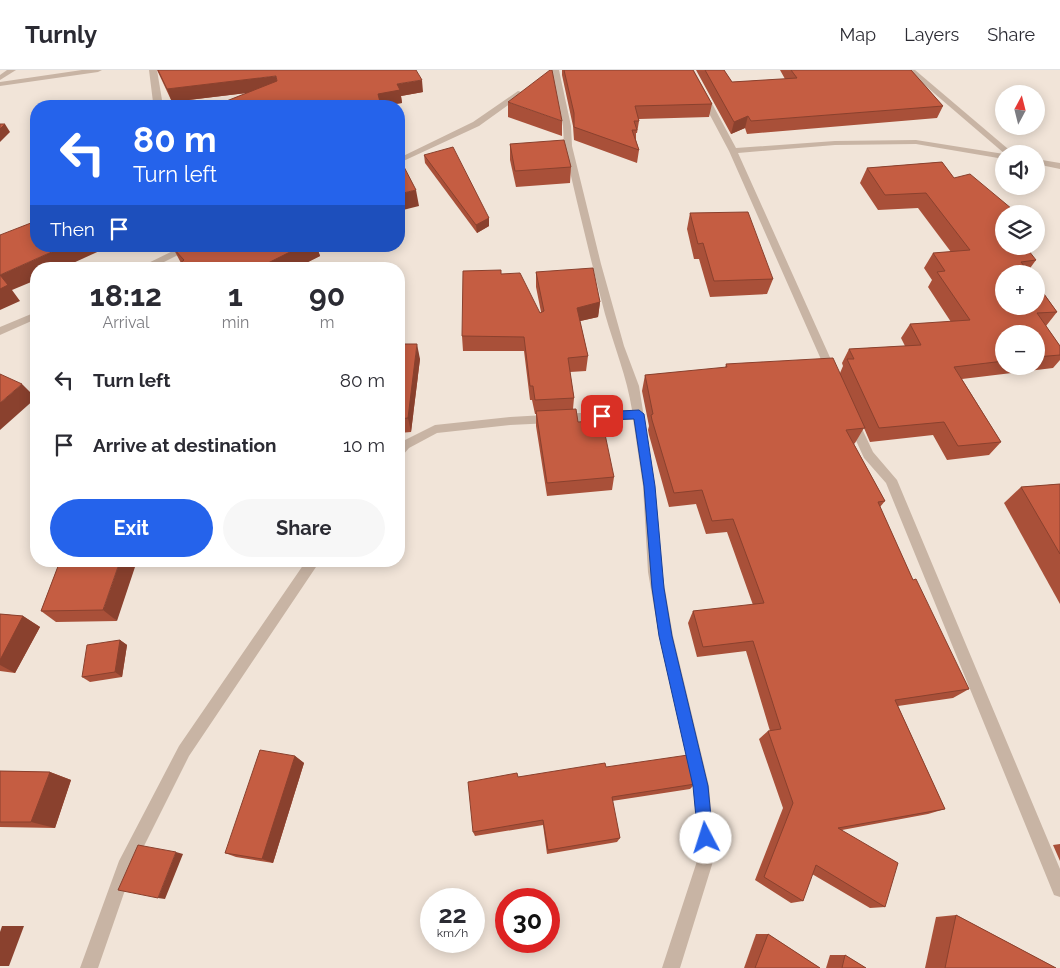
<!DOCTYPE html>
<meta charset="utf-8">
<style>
:root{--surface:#fff;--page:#f7f7f7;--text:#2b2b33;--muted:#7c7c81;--line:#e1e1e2;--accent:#2563eb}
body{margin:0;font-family:Raleway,sans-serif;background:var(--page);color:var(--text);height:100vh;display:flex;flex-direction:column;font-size:19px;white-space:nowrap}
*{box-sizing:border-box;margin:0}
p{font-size:16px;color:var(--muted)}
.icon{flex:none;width:28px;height:28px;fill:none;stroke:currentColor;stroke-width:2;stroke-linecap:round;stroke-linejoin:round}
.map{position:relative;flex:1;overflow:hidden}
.drawer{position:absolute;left:30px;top:192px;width:375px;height:305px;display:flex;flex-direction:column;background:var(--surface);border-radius:20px;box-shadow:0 2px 12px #0003}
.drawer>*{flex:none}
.top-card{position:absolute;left:30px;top:30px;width:375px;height:152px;border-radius:20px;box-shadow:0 2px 12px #0003;background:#2563eb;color:#fff;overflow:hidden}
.needle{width:32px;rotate:7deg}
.buttons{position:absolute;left:995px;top:15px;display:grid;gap:10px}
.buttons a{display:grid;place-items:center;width:50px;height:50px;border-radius:50%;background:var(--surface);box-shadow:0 2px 12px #0003;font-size:25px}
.speed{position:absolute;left:420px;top:818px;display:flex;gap:10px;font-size:25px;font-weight:700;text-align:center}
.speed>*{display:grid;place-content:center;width:65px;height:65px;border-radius:50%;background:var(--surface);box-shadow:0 2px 12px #0003;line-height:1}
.speed small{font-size:12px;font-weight:400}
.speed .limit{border:8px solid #d22;background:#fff;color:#111}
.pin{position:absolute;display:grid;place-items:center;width:42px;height:42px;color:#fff;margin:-21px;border-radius:10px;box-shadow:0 2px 8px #0006}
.me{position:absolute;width:55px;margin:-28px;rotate:355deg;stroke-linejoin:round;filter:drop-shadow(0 0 4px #0008)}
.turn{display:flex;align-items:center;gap:18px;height:105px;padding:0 20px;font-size:22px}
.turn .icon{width:65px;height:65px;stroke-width:2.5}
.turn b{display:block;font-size:35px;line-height:42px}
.then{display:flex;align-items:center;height:48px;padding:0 20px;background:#0003;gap:10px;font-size:19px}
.eta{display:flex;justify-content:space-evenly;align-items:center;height:85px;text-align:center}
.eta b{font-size:30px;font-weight:700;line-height:35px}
.button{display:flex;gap:10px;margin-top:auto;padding:10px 20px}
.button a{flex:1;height:58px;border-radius:30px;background:var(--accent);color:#fff;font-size:20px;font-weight:700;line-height:58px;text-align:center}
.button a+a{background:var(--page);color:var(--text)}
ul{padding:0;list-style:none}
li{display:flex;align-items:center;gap:15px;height:65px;padding:0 20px}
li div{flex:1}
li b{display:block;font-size:19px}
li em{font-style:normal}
header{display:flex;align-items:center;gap:30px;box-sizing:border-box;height:70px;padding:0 25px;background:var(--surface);border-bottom:1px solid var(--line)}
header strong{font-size:24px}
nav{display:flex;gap:28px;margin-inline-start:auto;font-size:18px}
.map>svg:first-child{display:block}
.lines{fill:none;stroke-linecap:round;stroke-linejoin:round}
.minor{fill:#c8b4a4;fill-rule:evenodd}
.wall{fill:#a95039;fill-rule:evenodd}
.shaded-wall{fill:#8a412e}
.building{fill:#c55d42;stroke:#8a412e}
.route{fill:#2563eb;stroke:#184099}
</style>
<header>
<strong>Turnly</strong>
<nav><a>Map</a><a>Layers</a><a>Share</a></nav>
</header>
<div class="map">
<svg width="1060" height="898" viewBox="0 0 1060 898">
<rect width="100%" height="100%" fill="#f1e4d8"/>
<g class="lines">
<g class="minor">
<path d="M7,0H16L0,10V5Z"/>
<path d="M82,0H102L98,2L0,16V12Z"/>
<path d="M149,0H157L163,36H155L153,32Z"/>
<path d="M551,0H559L571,56L572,76L601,194L624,276L639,316L655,416L662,502L673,566L709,716L715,785L680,898H662L699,785L693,716L659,566L648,502L643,416L633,349L510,355L437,363L409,378L403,385L399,387V374L401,372L435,355L510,347L632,340C627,307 614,276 605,244C590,188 577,132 564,76L563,56Z"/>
<path d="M686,0H694L736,78L835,71L916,70L1004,84V89L916,74L835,75L738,83L837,303L836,306H828L827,303L729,81Z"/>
<path d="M907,0H915L1014,84H1005Z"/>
<path d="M518,21L525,23L479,56L399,93V88L473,52Z"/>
<path d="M1036,89L1060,93V99L1036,94Z"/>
<path d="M183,176H196L150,199H136Z"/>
<path d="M36,242V249L0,265V257Z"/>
<path d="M853,347L857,348L873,382L897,410L1060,799V827L1054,825L886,413L864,388L847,351Z"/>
<path d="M306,491H320L189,686L132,800L98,898H80L119,791L179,676Z"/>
</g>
</g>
<g class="wall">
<path d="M157,0L423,22L401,26L402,33L383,36H225L247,23L172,32Z"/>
<path d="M562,0H693L712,34L709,47L639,49V51L637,63H636V70L639,80L637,93L574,70L573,56L562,5Z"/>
<path d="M696,0H724L732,12L785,9L780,0H911L943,36L937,48L747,64L745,58L731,64Z"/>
<path d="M508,32L562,51V66L508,47Z"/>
<path d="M510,74L571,97L570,113L516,117L510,90Z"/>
<path d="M424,85L489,148V156L477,163L425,93Z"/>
<path d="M942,92L1004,176L1036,190L1028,201L1057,242L1046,256L1060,276V290L1053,298L962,309L1001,372L989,385L947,390L933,365L870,372L864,358L855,373L854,374L885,431L880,437L913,510L969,619L953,628L898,636L945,739L928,744L842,760L885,837L870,838L812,804L803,831L791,833L755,810L783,738L759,669L768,661H770L746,581L697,587L688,553L693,541L753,535L727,462L706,464L696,434L669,437L649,365L648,360L649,356L642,321L645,305L725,298L726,294L840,303L843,296L842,293L849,279L905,276L901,268L910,254L951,252L928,217L932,210L924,198L933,183L951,182L918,138L878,140L860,113L867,98ZM1004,264H1036V296H1004Z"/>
<path d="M690,143L773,209L767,224L710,227L699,189H694L687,159Z"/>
<path d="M177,176H320L317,177L320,186L294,199H173L181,193L173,178Z"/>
<path d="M536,202L600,232L598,247L580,251L588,286L586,301L570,302L574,328L573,339L578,352L614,407L612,420L547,426L536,356V344H535L532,330H530L524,281H463L462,266L501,204L540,243L541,242L536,217Z"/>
<path d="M399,274L420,289L411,362L399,363Z"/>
<path d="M1060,414V534L1004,433L1021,417Z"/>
<path d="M60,491L117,551L56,552L41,541Z"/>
<path d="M0,544L23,546L40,557L15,603L0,601Z"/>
<path d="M120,570L127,575L122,607L90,612L82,607Z"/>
<path d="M295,686L304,693L273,793L236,787L225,783Z"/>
<path d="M606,697L695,714L690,719L612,731L620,768L617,772L547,784L543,755L475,766L473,762L518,707Z"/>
<path d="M0,701L50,702L71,710L55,758L0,757Z"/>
<path d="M1060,774V791L1053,775Z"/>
<path d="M956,845L1056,898H925L936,847Z"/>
<path d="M756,864H768L820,898H744Z"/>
<path d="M830,885H845L866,898H826Z"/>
</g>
<g class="shaded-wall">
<path d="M276,6L279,19L172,32L167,19Z"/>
<path d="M422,10L423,22L401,26L402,33L379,36L378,24L397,14Z"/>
<path d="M291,32L292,36H275Z"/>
<path d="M748,46L745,58L731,64L734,52Z"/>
<path d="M5,54L10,62L0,72V59Z"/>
<path d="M416,120L419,136L399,141V124Z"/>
<path d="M489,148V156L477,163L476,155Z"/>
<path d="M65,176H105L106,178L60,199H36V210L12,220L20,231L0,240V205Z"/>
<path d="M302,176H320L317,177L320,186L294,199H256Z"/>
<path d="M238,195L240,199H233Z"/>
<path d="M600,232L598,247L576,252L577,238Z"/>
<path d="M417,274L420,289L411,362L408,348Z"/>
<path d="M22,314L36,328L0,360V333Z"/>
<path d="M120,491H137L117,551L103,540Z"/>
<path d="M23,546L40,557L15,603L0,595V590Z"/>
<path d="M120,570L127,575L122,607L115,602Z"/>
<path d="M295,686L304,693L273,793L262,789Z"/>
<path d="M50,702L71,710L55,758L31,752Z"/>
<path d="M176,782L183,784L165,829L158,828Z"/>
<path d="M2,856H24L9,896H0V862Z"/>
</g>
<g class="building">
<path d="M158,0H416L422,10L397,14L400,20L378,24L381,36H291V32L275,36H225L224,32L277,11L276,6L167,19Z"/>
<path d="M550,0H552L562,51L508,32Z"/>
<path d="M564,0H693L712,34L635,36L639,51H634L637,60H632L639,80L574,57V43Z"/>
<path d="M705,0H724L732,12L797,8L791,0H911L943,36L751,51L748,46L734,52Z"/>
<path d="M0,54H5L0,59Z"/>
<path d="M564,70L571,97L515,101L510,74Z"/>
<path d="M453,77L489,148L476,155L424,85Z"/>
<path d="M942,92L954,108L970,104L1018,144H1004V176H1025L1036,190L1021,192L1030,204H1004V236H1036V213L1057,242L1037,243L1060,276V285L1036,287V264H1004V291L954,297L1001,372L958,376L944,352L879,358L847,289H854L849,279L921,275L910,254L970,250L937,202L945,201L933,183L970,180L926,123L885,125L867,98Z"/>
<path d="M402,93L416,120L399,124V94Z"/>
<path d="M748,142L773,209L714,211L703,173L698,174L690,143Z"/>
<path d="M36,151V176H65L0,205V165Z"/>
<path d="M177,176H302L256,199H242L238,195L233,199H173L184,190L173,178Z"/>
<path d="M593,198L600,232L577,238L588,286L568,288L574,328L535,330L533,316H530L524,267L462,266L463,201L501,200V204L520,203L540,243L544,241L536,202Z"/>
<path d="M0,205L8,215L0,219Z"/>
<path d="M399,274H417L408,348L399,349Z"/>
<path d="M833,288L865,358L846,360L885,431L878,432L913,510L916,509L969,619L895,630L945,739L838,758L898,793L885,837L816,795L803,831L764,807L793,733L768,661L781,659L753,571L703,577L693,541L764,533L733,449L712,451L702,420L674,423L652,350L651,345L653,344L645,305L727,297L726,294Z"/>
<path d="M0,304L22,314L0,333Z"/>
<path d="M576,339L578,352L602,350L614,407L547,413L536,341Z"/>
<path d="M1060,414V484L1021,417Z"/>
<path d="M60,491H120L103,540L41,541Z"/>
<path d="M0,544L23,546L0,590Z"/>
<path d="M120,570L115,602L82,607L87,575Z"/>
<path d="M260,680L295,686L262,789L225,783Z"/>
<path d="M688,685L695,714L612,727L620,768L548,780L543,750L473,762L468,712L517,703L518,707L605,693L606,697Z"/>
<path d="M0,701L50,702L31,752H0Z"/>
<path d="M138,775L176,782L158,828L118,820Z"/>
<path d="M956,845L1056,898H945Z"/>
<path d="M768,864L820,898H755Z"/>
<path d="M845,885L866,898H842Z"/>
</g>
<path class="route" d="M639,340L644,344L655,416L664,518L672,566L708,716L713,768L711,773L706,775L700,773L698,768L693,716L659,566L652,518L644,416L634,349L602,350L597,346L602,342Z"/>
</svg>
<div class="buttons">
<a><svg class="needle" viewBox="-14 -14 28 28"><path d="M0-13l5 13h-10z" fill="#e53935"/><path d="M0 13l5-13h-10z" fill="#7c7c81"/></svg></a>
<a><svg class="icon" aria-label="sound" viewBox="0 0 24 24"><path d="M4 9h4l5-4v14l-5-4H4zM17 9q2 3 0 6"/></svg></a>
<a><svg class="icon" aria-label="layers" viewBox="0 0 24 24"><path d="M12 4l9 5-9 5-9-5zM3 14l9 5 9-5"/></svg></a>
<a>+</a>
<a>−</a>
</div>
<div class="speed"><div>22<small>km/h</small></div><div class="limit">30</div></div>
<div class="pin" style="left:602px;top:346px;background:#d93025"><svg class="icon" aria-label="arrive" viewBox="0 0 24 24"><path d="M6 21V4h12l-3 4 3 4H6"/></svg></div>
<svg class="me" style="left:706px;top:768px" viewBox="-20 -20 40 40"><circle r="19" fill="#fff"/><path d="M0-13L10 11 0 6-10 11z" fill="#2563eb"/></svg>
<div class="top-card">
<div class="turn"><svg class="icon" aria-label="left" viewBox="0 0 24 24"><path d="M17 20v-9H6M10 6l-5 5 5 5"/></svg><div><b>80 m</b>Turn left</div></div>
<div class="then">Then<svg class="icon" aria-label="arrive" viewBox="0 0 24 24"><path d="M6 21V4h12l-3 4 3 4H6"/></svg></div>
</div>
<section class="drawer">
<div class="eta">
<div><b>18:12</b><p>Arrival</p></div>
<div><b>1</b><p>min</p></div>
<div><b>90</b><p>m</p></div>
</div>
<ul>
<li><svg class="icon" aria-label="left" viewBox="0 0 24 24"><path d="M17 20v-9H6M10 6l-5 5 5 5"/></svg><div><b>Turn left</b></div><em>80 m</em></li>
<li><svg class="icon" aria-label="arrive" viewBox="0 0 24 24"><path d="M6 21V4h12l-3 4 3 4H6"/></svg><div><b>Arrive at destination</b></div><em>10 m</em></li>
</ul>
<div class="button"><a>Exit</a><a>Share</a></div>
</section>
</div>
